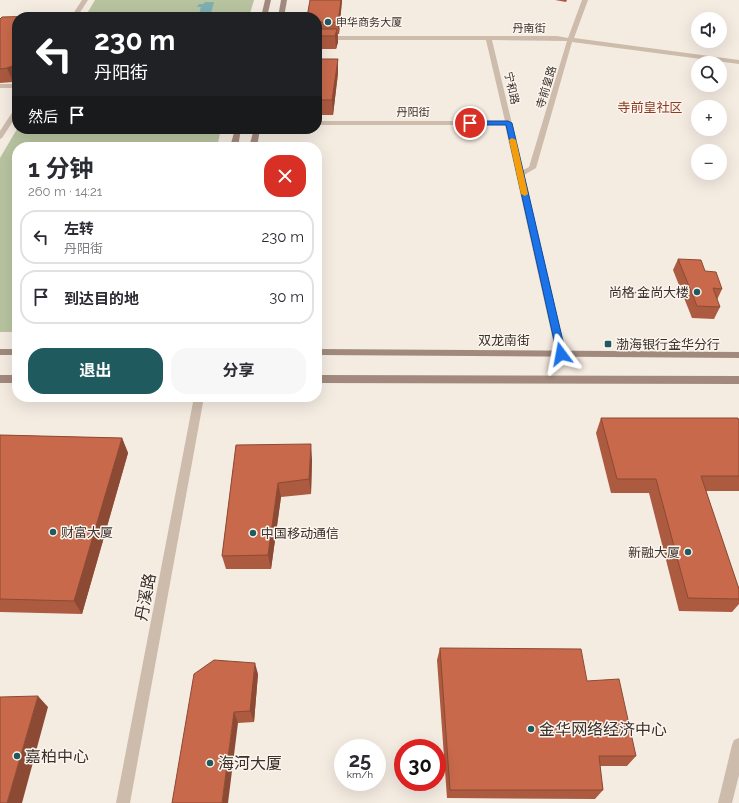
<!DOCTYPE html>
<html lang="zh">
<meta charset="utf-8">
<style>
:root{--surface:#fff;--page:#f7f7f7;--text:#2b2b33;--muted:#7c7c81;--line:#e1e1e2;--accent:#1f5a5e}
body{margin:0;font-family:Raleway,"Noto Sans SC",sans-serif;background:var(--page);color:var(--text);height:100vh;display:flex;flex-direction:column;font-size:15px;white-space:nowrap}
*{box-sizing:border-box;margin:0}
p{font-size:13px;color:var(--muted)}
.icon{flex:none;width:22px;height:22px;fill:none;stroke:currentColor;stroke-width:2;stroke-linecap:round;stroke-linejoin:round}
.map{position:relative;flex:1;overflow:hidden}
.panel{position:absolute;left:12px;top:142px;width:310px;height:260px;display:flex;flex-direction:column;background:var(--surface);border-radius:16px;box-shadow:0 4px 16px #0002}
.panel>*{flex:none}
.top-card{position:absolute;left:12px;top:12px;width:310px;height:122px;border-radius:16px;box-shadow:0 4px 16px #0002;background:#202124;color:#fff;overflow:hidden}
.tools{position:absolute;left:691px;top:12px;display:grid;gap:8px}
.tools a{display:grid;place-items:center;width:36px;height:36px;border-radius:50%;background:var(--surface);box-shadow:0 4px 16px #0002;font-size:20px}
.speed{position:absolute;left:334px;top:739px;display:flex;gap:8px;font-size:20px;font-weight:700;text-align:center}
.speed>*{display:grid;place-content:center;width:52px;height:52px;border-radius:50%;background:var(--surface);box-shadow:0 4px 16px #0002;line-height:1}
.speed small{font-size:10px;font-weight:400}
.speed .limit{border:6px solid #d22;background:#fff;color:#111}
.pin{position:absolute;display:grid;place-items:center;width:34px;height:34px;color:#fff;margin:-17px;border:2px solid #fff;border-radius:50%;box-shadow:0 1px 4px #0007}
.me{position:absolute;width:44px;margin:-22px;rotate:347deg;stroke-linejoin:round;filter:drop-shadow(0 0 3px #0008)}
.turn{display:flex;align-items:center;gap:14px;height:84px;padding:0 16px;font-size:18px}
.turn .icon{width:52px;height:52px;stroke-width:2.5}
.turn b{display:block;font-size:28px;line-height:34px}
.then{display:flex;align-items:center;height:38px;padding:0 16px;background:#0003;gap:8px;font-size:15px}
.round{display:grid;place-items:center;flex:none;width:42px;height:42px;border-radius:16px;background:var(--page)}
.summary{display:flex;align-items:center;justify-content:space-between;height:68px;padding:0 16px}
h1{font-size:24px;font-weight:700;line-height:30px}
.button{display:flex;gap:8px;margin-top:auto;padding:8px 16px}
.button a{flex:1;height:46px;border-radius:16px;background:var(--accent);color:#fff;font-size:16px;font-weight:700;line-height:46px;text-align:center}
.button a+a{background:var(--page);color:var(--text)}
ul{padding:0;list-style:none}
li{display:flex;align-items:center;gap:12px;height:54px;margin:0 8px 6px;padding:0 8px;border:2px solid var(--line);border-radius:16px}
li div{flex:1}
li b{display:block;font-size:15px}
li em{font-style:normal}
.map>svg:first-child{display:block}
.green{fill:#b8c4a0}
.water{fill:#7fb0b2}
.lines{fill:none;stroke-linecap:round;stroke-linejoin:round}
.pedestrian{fill:#cdbbac;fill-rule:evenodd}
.minor{fill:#cdbbac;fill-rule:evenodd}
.tertiary{fill:#cdbbac;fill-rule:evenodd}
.secondary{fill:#a18a7d;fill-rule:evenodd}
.wall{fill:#ac5a40}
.shaded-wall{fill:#8c4a34}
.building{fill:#c8694b;stroke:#8c4a34}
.route{fill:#1a73e8;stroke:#114b97}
.slow{fill:#f59e0b}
.poi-dot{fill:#1f5a5e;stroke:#fbf5ee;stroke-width:1.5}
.labels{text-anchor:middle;stroke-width:3;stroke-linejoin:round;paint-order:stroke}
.far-poi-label{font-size:11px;fill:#3b302b;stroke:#fbf5ee;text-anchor:start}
.far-street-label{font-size:11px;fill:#3b302b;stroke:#fbf5ee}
.far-quarter-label{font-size:13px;fill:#8c3b22;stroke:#fbf5ee}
.poi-label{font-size:13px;fill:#3b302b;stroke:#fbf5ee;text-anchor:start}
.street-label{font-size:13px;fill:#3b302b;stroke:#fbf5ee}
.near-street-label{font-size:16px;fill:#3b302b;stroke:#fbf5ee}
.near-poi-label{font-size:16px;fill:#3b302b;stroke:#fbf5ee;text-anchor:start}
</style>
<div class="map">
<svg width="739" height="803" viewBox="0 0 739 803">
<rect width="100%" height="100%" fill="#f4ebe1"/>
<g class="green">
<path d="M95,0H254L249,17H85Z"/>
<path d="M17,129H221L217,147H17V332H0V158Z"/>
</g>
<path class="water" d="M205,2H214L210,17H198L201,7H197L199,4H203Z"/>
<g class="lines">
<rect class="pedestrian" x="0" y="84" width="17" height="4"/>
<g class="minor">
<path d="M582,0H588L574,38L739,60V64L572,42L536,168L524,175L566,354L561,357L556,354L505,125H317V121H505L486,40H317V36H557L568,38ZM492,40L567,41L529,167L523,170Z"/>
<path d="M739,738V775L732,803H718L732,745L734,740Z"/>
</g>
<g class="tertiary">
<path d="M82,0H88L77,17H71Z"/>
<path d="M17,107V115L2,138L0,139V131L15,108Z"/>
<path d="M194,397H204L130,803H116Z"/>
</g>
<g class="secondary">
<path d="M265,0H271L267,17H261Z"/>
<path d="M281,0H287L284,17H278Z"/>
<path d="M235,129H241L238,147H230Z"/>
<path d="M254,129H260L257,147H249Z"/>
<rect x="0" y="349" width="17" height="6"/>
<path d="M317,349L739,352V358L317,355Z"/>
<rect x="0" y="375" width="17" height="8"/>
<path d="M317,375L739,376V384L317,383Z"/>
</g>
</g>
<g class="wall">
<path d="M310,0H342L339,34H338V42L336,49H317V17Z"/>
<path d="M555,0H567L566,2Z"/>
<path d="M47,16V17H17V80L13,82L0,83V19L2,17Z"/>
<path d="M317,59H338V73L333,115H317Z"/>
<path d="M678,259L705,271L722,289L717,300L720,307L714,319L692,318L673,270Z"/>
<path d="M601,418L739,421V491H706L739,589V604L732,612L679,611L649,493H611L596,433Z"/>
<path d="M0,435L122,438L128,453L82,614L0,612Z"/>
<path d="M236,445L312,459L311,494L281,497L271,569H226L222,556Z"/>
<path d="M440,648L587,681L636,756L627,766H600L603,790L595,799L447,798L437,660Z"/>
<path d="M194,674H258L254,722L238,723Z"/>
</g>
<g class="shaded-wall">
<path d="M341,0H342L339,34L338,22Z"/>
<path d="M337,29L338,42L336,49L335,36Z"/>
<path d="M338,59V73L333,115L332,100Z"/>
<path d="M17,64V80L13,82L7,68Z"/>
<path d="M122,438L128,453L82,614L74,601Z"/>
<path d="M311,444L312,459L311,494L309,479Z"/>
<path d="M278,483L281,497L271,569L268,555Z"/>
<path d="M255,663L258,674L254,722L250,711Z"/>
<path d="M38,696L48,707L22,803H7Z"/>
<path d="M234,712L238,723L228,803H222Z"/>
</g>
<g class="building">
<path d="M310,0H341L338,22H317V17H307Z"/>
<path d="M47,16V17H17V64L7,68L0,69V19L2,17Z"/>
<path d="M317,29H337L335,36H317Z"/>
<path d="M317,59H338L332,100H317Z"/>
<path d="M678,259L701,260L705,271L716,272L722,289L713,288L720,307L697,306Z"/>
<path d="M601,418H738L739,421V476H701L739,589V599L688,598L656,479H617Z"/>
<path d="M0,435L122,438L74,601L0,599Z"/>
<path d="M311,444L309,479L278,483L268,555L222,556L236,445Z"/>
<path d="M440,648L581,649L587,681L619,679L636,756H599L603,790H450Z"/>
<path d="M214,660L255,663L250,711L234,712L222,803H172L194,674Z"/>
<path d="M38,696L7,803H0V697Z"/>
</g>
<path class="route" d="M468,121H508L512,123L566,354L564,356L561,357L557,354L506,125H470L467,123Z"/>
<path class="slow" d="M512,138L516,140L528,194L525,196L521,194L509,140Z"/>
<g class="poi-dot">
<circle cx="328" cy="22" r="4"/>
<circle cx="697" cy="292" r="4"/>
<rect x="604" y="340" width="8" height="8" rx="2"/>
<circle cx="53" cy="532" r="4"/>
<circle cx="253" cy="533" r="4"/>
<circle cx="688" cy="552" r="4"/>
<circle cx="531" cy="729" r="4"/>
<circle cx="17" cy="756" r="4"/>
<circle cx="210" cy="763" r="4"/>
</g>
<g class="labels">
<g class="far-poi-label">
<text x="336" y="26">申华商务大厦</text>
</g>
<g class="far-street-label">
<text x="529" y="32">丹南街</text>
<text transform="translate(546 87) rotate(-73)" y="4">寺前皇路</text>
<text transform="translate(512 88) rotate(77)" y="4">宁和路</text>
<text x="413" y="116">丹阳街</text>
</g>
<g class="far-quarter-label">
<text x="650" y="112">寺前皇社区</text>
</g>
<g class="poi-label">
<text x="689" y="297" text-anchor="end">尚格·金尚大楼</text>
<text x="616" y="349">渤海银行金华分行</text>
<text x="61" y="537">财富大厦</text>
<text x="261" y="538">中国移动通信</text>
<text x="680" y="557" text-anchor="end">新融大厦</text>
</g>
<g class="street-label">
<text x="504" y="345">双龙南街</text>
</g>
<g class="near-street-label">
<text transform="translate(145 597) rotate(-79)" y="6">丹溪路</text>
</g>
<g class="near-poi-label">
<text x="539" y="735">金华网络经济中心</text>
<text x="25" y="762">嘉柏中心</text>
<text x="218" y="769">海河大厦</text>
</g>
</g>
</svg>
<div class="tools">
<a><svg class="icon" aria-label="sound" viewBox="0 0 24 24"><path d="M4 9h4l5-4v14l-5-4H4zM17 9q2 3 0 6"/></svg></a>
<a><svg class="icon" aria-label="search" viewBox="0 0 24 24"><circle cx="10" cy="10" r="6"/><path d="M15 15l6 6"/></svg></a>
<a>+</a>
<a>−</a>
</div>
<div class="speed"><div>25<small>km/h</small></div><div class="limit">30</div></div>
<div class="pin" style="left:470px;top:123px;background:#d93025"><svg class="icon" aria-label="arrive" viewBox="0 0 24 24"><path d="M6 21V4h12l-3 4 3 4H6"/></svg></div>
<svg class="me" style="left:561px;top:354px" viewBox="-20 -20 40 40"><path d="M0-17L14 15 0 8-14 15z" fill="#1a73e8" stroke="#fff" stroke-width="4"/></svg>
<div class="top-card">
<div class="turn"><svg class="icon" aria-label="left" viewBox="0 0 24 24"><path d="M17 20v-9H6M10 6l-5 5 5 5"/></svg><div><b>230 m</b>丹阳街</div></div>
<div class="then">然后<svg class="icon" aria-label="arrive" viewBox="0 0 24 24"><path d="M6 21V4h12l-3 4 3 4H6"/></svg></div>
</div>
<section class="panel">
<div class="summary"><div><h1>1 分钟</h1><p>260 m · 14:21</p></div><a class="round" style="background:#d93025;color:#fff"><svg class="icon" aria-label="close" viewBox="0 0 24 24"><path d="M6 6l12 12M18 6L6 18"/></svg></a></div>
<ul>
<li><svg class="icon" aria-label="left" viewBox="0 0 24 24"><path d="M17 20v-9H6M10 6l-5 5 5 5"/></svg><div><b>左转</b><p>丹阳街</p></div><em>230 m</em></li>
<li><svg class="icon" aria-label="arrive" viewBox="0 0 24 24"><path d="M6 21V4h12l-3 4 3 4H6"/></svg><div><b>到达目的地</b></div><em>30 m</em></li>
</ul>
<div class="button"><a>退出</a><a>分享</a></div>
</section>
</div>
